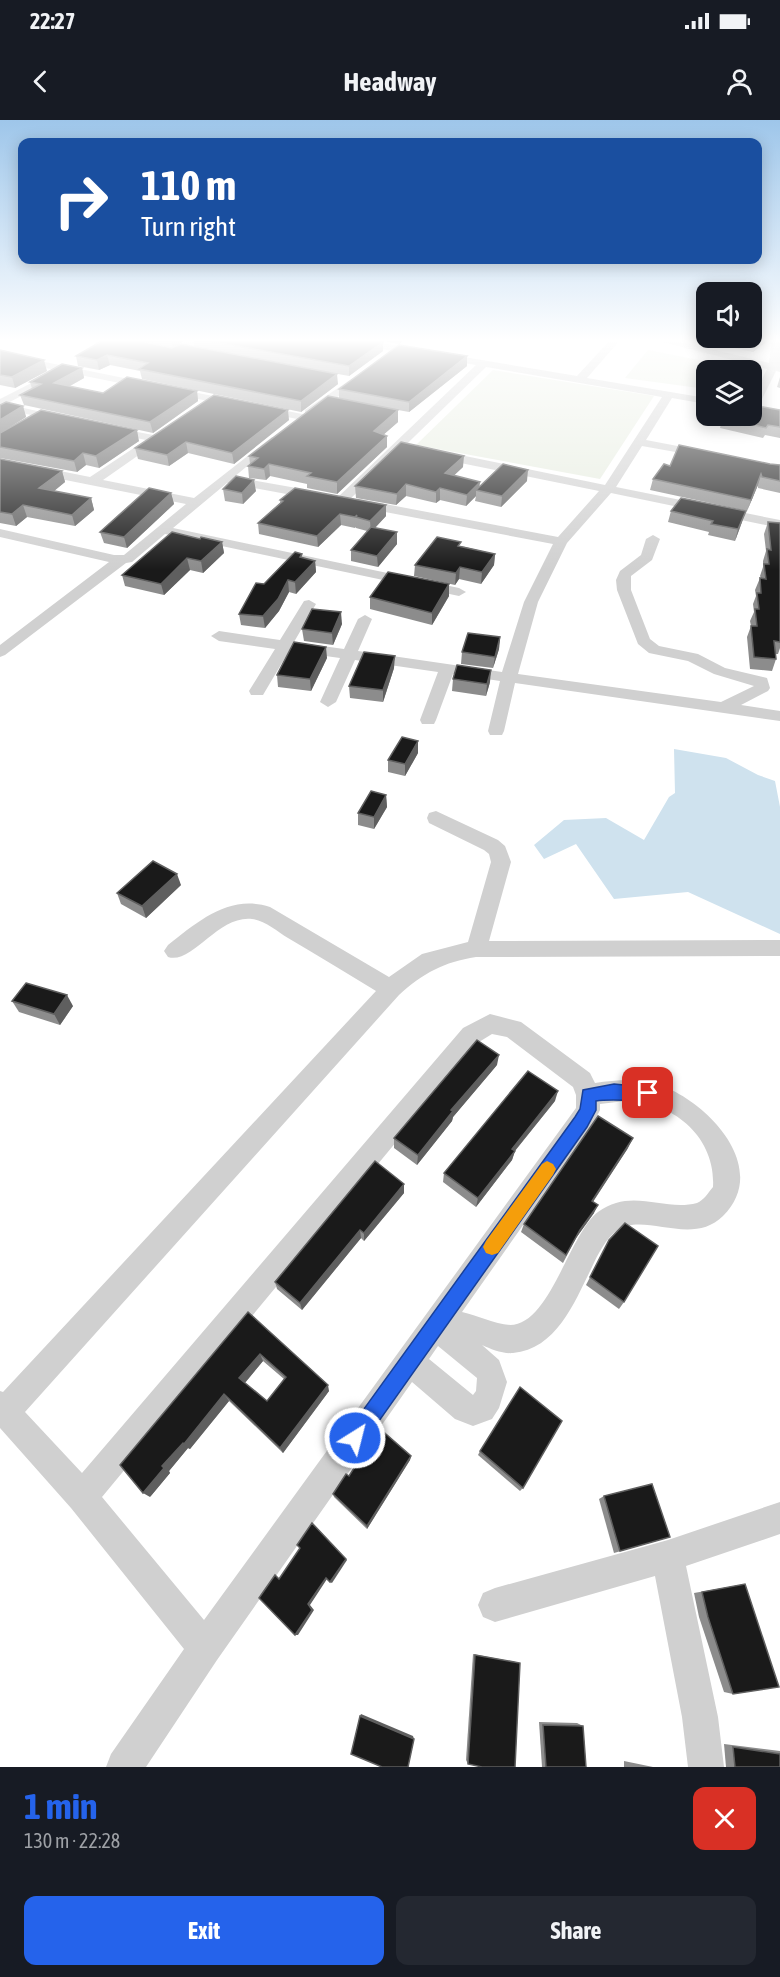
<!DOCTYPE html>
<meta charset="utf-8">
<style>
:root{--surface:#171b24;--page:#242831;--text:#f1f3f6;--muted:#9ea1a6;--accent:#2563eb}
body{margin:0;font-family:"Asap Condensed",sans-serif;background:var(--page);color:var(--text);height:100vh;display:flex;flex-direction:column;font-size:22px;white-space:nowrap}
*{box-sizing:border-box;margin:0}
p{font-size:20px;color:var(--muted)}
.icon{flex:none;width:33px;height:33px;fill:none;stroke:currentColor;stroke-width:2;stroke-linecap:round;stroke-linejoin:round}
.map{position:relative;height:1647px;overflow:hidden}
.side{display:flex;flex-direction:column;background:var(--surface);flex:1}
.side>*{flex:none}
.top-card{position:absolute;left:18px;top:18px;width:744px;height:126px;border-radius:12px;box-shadow:0 3px 15px #0003;background:#1a4fa0;color:#fff;overflow:hidden}
.buttons{position:absolute;left:696px;top:162px;display:grid;gap:12px}
.buttons a{display:grid;place-items:center;width:66px;height:66px;border-radius:12px;background:var(--surface);box-shadow:0 3px 15px #0003;font-size:30px}
.pin{position:absolute;display:grid;place-items:center;width:51px;height:51px;color:#fff;margin:-26px;border-radius:12px;box-shadow:0 3px 9px #0006}
.me{position:absolute;width:66px;margin:-33px;rotate:36deg;stroke-linejoin:round;filter:drop-shadow(0 0 4px #0008)}
.turn{display:flex;align-items:center;gap:21px;height:126px;padding:0 24px;font-size:27px}
.turn .icon{width:78px;height:78px;stroke-width:2.5}
.turn b{display:block;font-size:42px;line-height:51px}
.round{display:grid;place-items:center;flex:none;width:63px;height:63px;border-radius:12px;background:var(--page)}
.headline{display:flex;align-items:center;justify-content:space-between;height:102px;padding:0 24px}
h1{font-size:36px;font-weight:700;line-height:45px;color:var(--accent)}
.cta{display:flex;gap:12px;margin-top:auto;padding:12px 24px}
.cta a{flex:1;height:69px;border-radius:12px;background:var(--accent);color:#fff;font-size:24px;font-weight:700;line-height:69px;text-align:center}
.cta a+a{background:var(--page);color:var(--text)}
.status{display:flex;justify-content:space-between;align-items:center;height:42px;padding:0 30px;background:var(--surface);direction:ltr}
.status svg{height:16px;fill:currentColor}
header{display:flex;justify-content:space-between;align-items:center;height:78px;padding:0 24px;background:var(--surface);font-size:27px;font-weight:700}
.map>svg:first-child{display:block}
.green{fill:#e6ecdf}
.water{fill:#cfe2ee}
.lines{fill:none;stroke-linecap:round;stroke-linejoin:round}
.minor{fill:#d0d0d0;fill-rule:evenodd}
.wall{fill:#8c8c8c;fill-rule:evenodd}
.shaded-wall{fill:#5f5f5f}
.building{fill:#1a1a1a;stroke:#5f5f5f;stroke-width:1.5;fill-rule:evenodd}
.route{fill:#2563eb;stroke:#184099;stroke-width:1.5}
.slow{fill:#f59e0b}
</style>
<div class="status"><b>22:27</b><svg viewBox="0 0 49 12"><path d="M0 12V9h3v3zM5 12V6h3v6zM10 12V3h3v9zM15 12V0h3v12zM26 1h20v11H26zM47 4h2v5h-2z"/></svg></div>
<header><svg class="icon" aria-label="back" viewBox="0 0 24 24"><path d="M15 5l-7 7 7 7"/></svg>Headway<svg class="icon" aria-label="person" viewBox="0 0 24 24"><circle cx="12" cy="8" r="4"/><path d="M4 21q1-7 8-7t8 7"/></svg></header>
<div class="map">
<svg width="780" height="1647" viewBox="0 0 780 1647">
<rect width="100%" height="100%" fill="#fff"/>
<g class="green">
<path d="M648,230L749,250H706V269L625,258Z"/>
<path d="M493,250L654,276L600,359L416,325Z"/>
</g>
<path class="water" d="M674,629L726,638L758,655L775,661L780,687V814L688,772L614,779L576,724L544,739L534,725L564,700L606,698L644,720L669,677L675,673Z"/>
<g class="lines">
<g class="minor">
<path d="M191,219H203C190,230 172,241 156,231L161,228L172,230Z"/>
<path d="M335,219H357L577,256L611,219H621L587,258L706,278V284L672,278L646,320L709,332V338L642,326L616,367L780,400V408L611,373L567,423L538,482L518,554L721,582L754,566L714,554L688,541L649,533L638,524L617,470L616,460L620,451L641,435L646,419L653,415L660,419L652,440L631,456V470L650,519L659,526L698,534L725,548L767,558L770,568L768,571L741,585L780,591V601L515,563L504,611L502,615H490L488,611L500,561L453,554L436,600L434,604H422L420,600L438,552L355,540L336,582L328,587L320,582L340,538L289,531L263,575H251L249,571L275,529L219,521L211,516L219,511L280,520L304,481L309,480L316,484L294,522L344,529L358,499L365,495L372,499L358,531L502,552L524,482L553,424L359,387L353,383L359,379L558,417L599,371L436,338L430,334L436,330L605,365L662,277L486,247L346,383L342,384L336,380L338,377L476,245L340,222Z"/>
<path d="M651,219H668L769,243L772,219H780V252L776,251L757,289L752,292V279L767,249Z"/>
<path d="M35,240L302,294L308,297L302,300L31,245L30,243Z"/>
<path d="M55,251L60,254L59,256L6,284L68,298V302L0,289V279Z"/>
<path d="M362,252L366,253V257L313,294H305V290Z"/>
<path d="M112,307L153,315L160,313L166,316L103,360L194,378L272,317L278,320L276,322L234,357L319,372L325,376L319,380L227,363L173,408L459,468L466,472L459,476L165,414L132,442L126,443L5,535L0,537V525L109,442L0,417V409L114,435H124L186,384L0,347V339L90,357L146,320L108,312L106,310Z"/>
<path d="M436,691L498,720L505,726L511,742L489,821L780,820V836L476,837C444,842 423,853 399,875L25,1292L82,1353L463,908L490,894L521,902L590,953L595,963C615,960 635,958 654,963C703,977 773,1046 723,1096C692,1127 644,1092 618,1110C606,1118 598,1134 592,1147C575,1181 557,1229 513,1233C502,1234 491,1229 482,1225L499,1240L507,1262L499,1288L492,1299L473,1306L455,1299L412,1262L217,1540L146,1647H106L111,1634L184,1529L71,1388L0,1308V1271L3,1272L376,871C347,853 318,836 288,818C278,812 264,800 252,799C218,795 192,845 168,837L164,831L168,825C199,801 229,774 270,787L389,857L422,834L468,822L491,742L489,734L484,730L429,703L427,698L429,693ZM492,914L507,917L573,967L576,975V988L204,1500L102,1377L479,922ZM625,981C673,981 716,1017 713,1067C708,1073 704,1080 697,1083C664,1092 632,1067 598,1092C569,1114 550,1205 510,1205C494,1204 477,1195 462,1192L590,1010L600,990V984ZM438,1226L477,1258L476,1271L473,1275L429,1239Z"/>
<path d="M780,1382V1414L686,1446L718,1597L724,1647H688L682,1597L655,1456L495,1502L483,1497L478,1485L483,1473L495,1468L668,1420Z"/>
</g>
</g>
<g class="wall">
<path d="M112,219H187L173,228L148,223L172,228L194,227L193,219H370L383,231L349,256L273,242L338,264L301,292L142,259L140,251L110,245L99,250L78,246L76,236Z"/>
<path d="M371,219H405L399,224Z"/>
<path d="M694,219H770L753,232Z"/>
<path d="M0,230L47,251L15,268L0,265Z"/>
<path d="M467,246L409,292L398,290V302L383,315L387,327L337,374L307,368V364L270,356L266,360L249,358L248,346L250,344L249,336L339,278V269Z"/>
<path d="M82,248L84,258L70,266L103,273L197,271L198,281L153,313L24,285L20,275L32,269L30,262Z"/>
<path d="M780,257V268L777,267Z"/>
<path d="M0,285L23,286L26,297L7,309L139,321L99,348L86,345L77,352L0,338Z"/>
<path d="M780,290V318L765,315L763,318L720,308L723,297Z"/>
<path d="M289,300L234,344L188,333L169,346L138,339L135,328Z"/>
<path d="M0,339L62,351L65,362L54,371L91,378L94,390L75,406L27,397L16,406L0,403Z"/>
<path d="M770,344L780,345V373L758,368V365L747,391L650,370L653,359L670,346Z"/>
<path d="M463,347L454,355L479,367L527,361L501,387L475,381L476,376L466,386L440,380L436,383L406,376L396,385L356,378L355,366Z"/>
<path d="M223,369L256,371L243,384L225,381Z"/>
<path d="M171,373L174,384L127,428L104,423L100,412Z"/>
<path d="M280,380L386,385V396L375,408L397,412V424L378,447L351,441V430L367,411L356,408V407L355,408L341,405L318,427L259,414L258,403L280,383Z"/>
<path d="M671,391L742,402L735,421L708,415L709,412L668,402Z"/>
<path d="M768,402L780,403V528L778,534H776V539L772,551L750,549L747,517L751,506L750,501L754,492L753,484L756,476L755,470L760,458H761L760,456L763,447V441L766,431L764,414Z"/>
<path d="M200,419L222,422L224,433L203,453L190,450L164,475L125,466L122,455Z"/>
<path d="M461,426L495,434L494,445L481,464L459,459L455,465L414,456L415,445Z"/>
<path d="M302,434V438L315,441L316,452L296,474L289,472L279,491L265,508L241,505L239,494L264,464Z"/>
<path d="M449,464V476L432,505L370,489V477Z"/>
<path d="M342,504L333,525L304,521L302,509Z"/>
<path d="M500,517L499,529L493,548L461,544L462,532Z"/>
<path d="M327,538L311,571L278,567L277,555Z"/>
<path d="M394,548L383,582L350,578L349,566Z"/>
<path d="M453,559L490,562L486,576L452,571Z"/>
<path d="M418,633L405,656L388,652V640Z"/>
<path d="M386,675L387,687L374,709L358,705V693Z"/>
<path d="M181,765L146,798L121,784L117,773Z"/>
<path d="M12,881L73,886L60,905L19,892Z"/>
<path d="M497,945L453,997L452,1001L417,1045L394,1028V1018Z"/>
<path d="M555,981L515,1031L512,1040L476,1087L443,1062L444,1053Z"/>
<path d="M628,1028L593,1082L594,1093L576,1118L563,1143L521,1112L524,1104Z"/>
<path d="M404,1064V1073L364,1121L361,1118L302,1190L277,1169L275,1162Z"/>
<path d="M605,1128L624,1182L619,1189L586,1165Z"/>
<path d="M248,1192L329,1271L283,1333L229,1281L190,1329L188,1328L169,1351L170,1353L150,1377ZM263,1241L284,1259L267,1281L245,1263Z"/>
<path d="M366,1327L411,1336L410,1340L367,1409L334,1377L333,1374L349,1356L366,1330Z"/>
<path d="M480,1331L523,1368L520,1371L478,1335Z"/>
<path d="M604,1376L670,1417L614,1433L599,1379Z"/>
<path d="M745,1464L733,1574L724,1572L699,1497L694,1473Z"/>
<path d="M473,1534L516,1542L468,1644L466,1640Z"/>
<path d="M539,1602L577,1603L583,1606L586,1647H542Z"/>
<path d="M724,1624L780,1631V1647H726Z"/>
<path d="M624,1641L653,1647H624Z"/>
</g>
<g class="shaded-wall">
<path d="M171,219H187L173,228Z"/>
<path d="M399,219H405L399,224Z"/>
<path d="M760,219H770L753,232L756,222Z"/>
<path d="M383,222V231L349,256V246Z"/>
<path d="M107,235L110,245L99,250L97,240Z"/>
<path d="M467,236V246L409,292V282Z"/>
<path d="M44,240L47,251L15,268L12,257Z"/>
<path d="M82,248L84,258L57,273L54,263Z"/>
<path d="M337,254L338,264L301,292V281Z"/>
<path d="M197,271L198,281L153,313L150,302Z"/>
<path d="M23,286L26,297L0,313V300Z"/>
<path d="M288,290L289,300L234,344L232,333Z"/>
<path d="M398,290V302L374,323V311Z"/>
<path d="M137,310L139,321L99,348L96,336Z"/>
<path d="M387,316V327L337,374V362Z"/>
<path d="M186,322L188,333L169,346L167,335Z"/>
<path d="M83,333L86,345L77,352L74,341Z"/>
<path d="M464,336L463,347L445,364V353Z"/>
<path d="M269,344L270,356L266,360L264,349Z"/>
<path d="M528,350L527,361L501,387L502,376Z"/>
<path d="M62,351L65,362L43,380L39,368Z"/>
<path d="M761,354L758,365L747,391L751,380Z"/>
<path d="M254,360L256,371L243,384L242,373Z"/>
<path d="M480,362L479,371L476,370V376L466,386L467,375Z"/>
<path d="M406,364V376L396,385L397,374Z"/>
<path d="M440,368V380L436,383V372Z"/>
<path d="M171,373L174,384L127,428L124,417Z"/>
<path d="M91,378L94,390L75,406L72,395Z"/>
<path d="M23,385L27,397L16,406L12,394Z"/>
<path d="M386,385V396L371,412L370,401Z"/>
<path d="M746,391L742,402L735,421L738,409Z"/>
<path d="M340,394L341,405L318,427L317,416Z"/>
<path d="M397,412V424L378,447L377,436Z"/>
<path d="M222,422L224,433L203,453L201,441Z"/>
<path d="M495,434L494,445L481,464L482,452Z"/>
<path d="M187,438L190,450L164,475L161,464Z"/>
<path d="M315,441L316,452L296,474L295,462Z"/>
<path d="M460,447L459,459L455,465L456,453Z"/>
<path d="M288,460L289,472L279,491L265,508L263,496Z"/>
<path d="M449,464V476L432,505V493Z"/>
<path d="M341,492L342,504L333,525L332,513Z"/>
<path d="M500,517L499,529L493,548L495,537Z"/>
<path d="M326,527L327,538L311,571L310,559Z"/>
<path d="M395,536L394,548L383,582V570Z"/>
<path d="M491,550L490,562L486,576L487,564Z"/>
<path d="M418,621V633L405,656V644Z"/>
<path d="M386,675L387,687L374,709V697Z"/>
<path d="M177,754L181,765L146,798L142,786Z"/>
<path d="M67,875L73,886L60,905L54,894Z"/>
<path d="M499,935L497,945L453,997L452,1001L417,1045L418,1035L451,990Z"/>
<path d="M558,971L555,981L509,1038L512,1029Z"/>
<path d="M633,1018L628,1028L588,1089L592,1081Z"/>
<path d="M515,1031L512,1040L476,1087L478,1078Z"/>
<path d="M404,1064V1073L364,1121V1113Z"/>
<path d="M598,1085L594,1093L576,1118L563,1143L580,1110Z"/>
<path d="M360,1110L361,1118L302,1190L300,1183Z"/>
<path d="M260,1234L263,1241L243,1265L239,1258Z"/>
<path d="M328,1265L329,1271L283,1333L280,1328Z"/>
<path d="M224,1274L229,1281L190,1329L188,1328L169,1351L170,1353L150,1377L143,1373L162,1346Z"/>
<path d="M411,1336L410,1340L367,1409V1406Z"/>
<path d="M346,1439L347,1440L332,1463L330,1462Z"/>
<path d="M326,1458L327,1459L310,1485L314,1490L298,1515H295L308,1484Z"/>
<path d="M361,1594L413,1616L414,1619L360,1596Z"/>
</g>
<g class="building">
<path d="M105,219H130L172,228L181,224L337,254L301,281L139,249L148,243L107,235L97,240L76,236Z"/>
<path d="M198,219H370L383,222L349,246Z"/>
<path d="M741,219H760L756,222Z"/>
<path d="M399,225L467,236L409,282L339,269Z"/>
<path d="M0,230L44,240L12,257L0,255Z"/>
<path d="M62,244L82,248L54,263L103,273L127,257L197,271L150,302L20,275L41,264L30,262Z"/>
<path d="M214,275L288,290L232,333L186,322L167,335L135,328Z"/>
<path d="M328,276L398,290L374,311L387,316L337,362L307,356L311,353L269,344L264,349L248,346L258,338L249,336Z"/>
<path d="M6,282L23,286L0,300V285Z"/>
<path d="M752,285L780,290V307L768,305L766,308L723,297L724,296H752Z"/>
<path d="M41,290L137,310L96,336L83,333L74,341L0,327V313Z"/>
<path d="M401,322L464,336L445,353L480,362L467,375L440,368L436,372L406,364L397,374L355,366Z"/>
<path d="M679,325L770,344L780,345V361L762,357L761,354L751,380L653,359L664,344L670,346Z"/>
<path d="M0,339L62,351L39,368L91,378L72,395L23,385L12,394L0,392Z"/>
<path d="M503,344L528,350L502,376L476,370Z"/>
<path d="M236,356L254,360L242,373L223,369Z"/>
<path d="M149,368L171,373L124,417L100,412Z"/>
<path d="M295,368L386,385L370,401L356,397L357,395L355,397L340,394L317,416L258,403L283,381L280,380Z"/>
<path d="M681,378L746,391L738,409L711,404L713,401L671,391Z"/>
<path d="M768,402L780,403V522L774,521L776,539L754,537L751,506H757L755,489H759L757,473H761L760,458L766,459L764,444H769L767,429L771,430Z"/>
<path d="M371,407L397,412L377,436L351,430Z"/>
<path d="M172,412L200,419L201,417L222,422L201,441L187,438L161,464L122,455Z"/>
<path d="M437,417L461,422L458,426L495,434L482,452L460,447L456,453L415,445Z"/>
<path d="M295,432L302,434L300,437L315,441L295,462L288,460L278,479L263,496L239,494L256,463L264,464Z"/>
<path d="M388,452L449,464L432,493L370,477Z"/>
<path d="M312,489L341,492L332,513L302,509Z"/>
<path d="M468,513L500,517L495,537L462,532Z"/>
<path d="M294,522L326,527L310,559L277,555Z"/>
<path d="M364,532L395,536L383,570L349,566Z"/>
<path d="M457,545L491,550L487,564L453,559Z"/>
<path d="M402,617L418,621L405,644L388,640Z"/>
<path d="M371,671L386,675L374,697L358,693Z"/>
<path d="M153,741L177,754L142,786L117,773Z"/>
<path d="M26,863L67,875L54,894L12,881Z"/>
<path d="M477,920L499,935L451,990L453,991L418,1035L394,1018Z"/>
<path d="M528,951L558,971L512,1029L515,1031L478,1078L444,1053Z"/>
<path d="M598,996L633,1018L592,1081L598,1085L580,1110L566,1135L524,1104Z"/>
<path d="M375,1041L404,1064L364,1113L360,1110L300,1183L275,1162Z"/>
<path d="M625,1103L658,1126L624,1182L590,1157L609,1120Z"/>
<path d="M248,1192L328,1265L280,1328L224,1274L184,1324L183,1323L162,1346L164,1348L143,1373L120,1345ZM260,1234L286,1257L267,1281L239,1258Z"/>
<path d="M520,1267L562,1301L523,1368L480,1331Z"/>
<path d="M379,1308L411,1336L367,1406L333,1374L346,1354L349,1356L367,1328L366,1327Z"/>
<path d="M652,1364L670,1417L620,1431L604,1376Z"/>
<path d="M312,1403L346,1439L330,1462L326,1458L308,1484L312,1490L295,1515L259,1478L275,1455L279,1459L300,1428L297,1425Z"/>
<path d="M745,1464L779,1567L733,1574L708,1497L702,1472Z"/>
<path d="M475,1535L520,1543L515,1647H482L468,1644Z"/>
<path d="M360,1596L414,1619L408,1647H382L351,1634Z"/>
<path d="M543,1605L583,1606L586,1647H546Z"/>
<path d="M733,1627L780,1634V1647H735Z"/>
</g>
<linearGradient id="sky" x2="0" y2="1"><stop stop-color="#9ec6ea"/><stop offset="0.49" stop-color="#fff"/><stop offset="1" stop-color="#fff" stop-opacity="0"/></linearGradient>
<rect width="780" height="450" fill="url(#sky)"/>
<path class="route" d="M614,964L653,968L656,973L653,978C641,983 613,978 596,981V990L587,1007L362,1325L355,1328L348,1325L345,1318L348,1311L575,997L580,989L583,970Z"/>
<path class="slow" d="M547,1041L553,1044L556,1049L553,1055L498,1133L492,1135L486,1133L483,1127L486,1121L542,1044Z"/>
</svg>
<div class="buttons">
<a><svg class="icon" aria-label="sound" viewBox="0 0 24 24"><path d="M4 9h4l5-4v14l-5-4H4zM17 9q2 3 0 6"/></svg></a>
<a><svg class="icon" aria-label="layers" viewBox="0 0 24 24"><path d="M12 4l9 5-9 5-9-5zM3 14l9 5 9-5"/></svg></a>
</div>
<div class="pin" style="left:648px;top:973px;background:#d93025"><svg class="icon" aria-label="arrive" viewBox="0 0 24 24"><path d="M6 21V4h12l-3 4 3 4H6"/></svg></div>
<svg class="me" style="left:355px;top:1318px" viewBox="-20 -20 40 40"><circle r="17" fill="#2563eb" stroke="#fff" stroke-width="3"/><path d="M0-11L8 9 0 5-8 9z" fill="#fff"/></svg>
<div class="top-card">
<div class="turn"><svg class="icon" aria-label="right" viewBox="0 0 24 24"><path d="M7 20v-9h11M14 6l5 5-5 5"/></svg><div><b>110 m</b>Turn right</div></div>
</div>
</div>
<section class="side">
<div class="headline"><div><h1>1 min</h1><p>130 m · 22:28</p></div><a class="round" style="background:#d93025;color:#fff"><svg class="icon" aria-label="close" viewBox="0 0 24 24"><path d="M6 6l12 12M18 6L6 18"/></svg></a></div>
<div class="cta"><a>Exit</a><a>Share</a></div>
</section>
